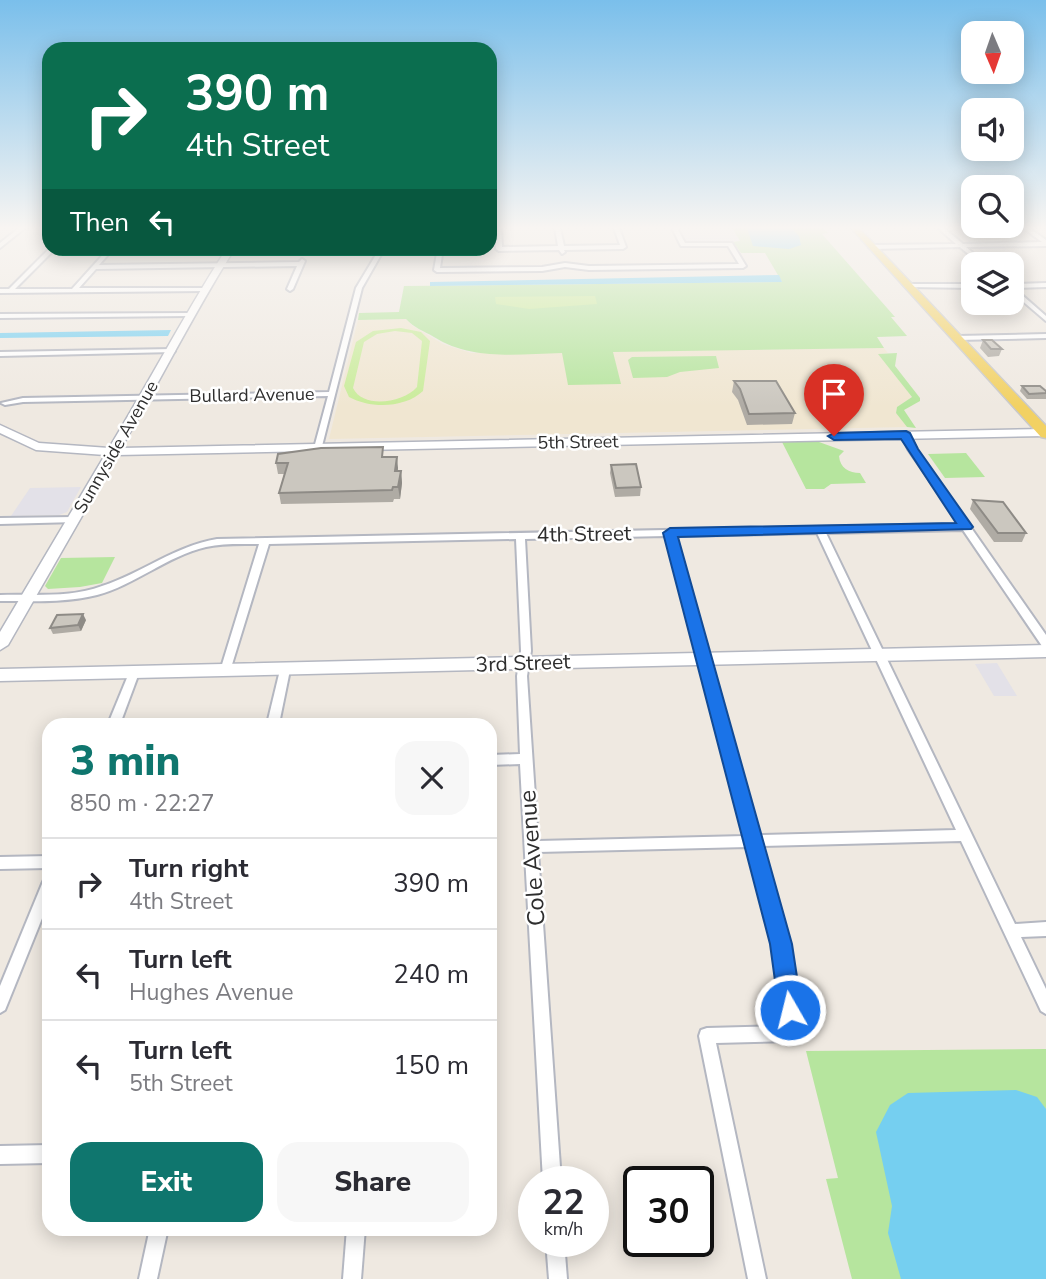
<!DOCTYPE html>
<meta charset="utf-8">
<style>
:root{--surface:#fff;--page:#f7f7f7;--text:#2b2b33;--muted:#7c7c81;--line:#e1e1e2;--accent:#0f766e}
body{margin:0;font-family:"Nunito Sans",sans-serif;background:var(--page);color:var(--text);height:100vh;display:flex;flex-direction:column;font-size:26px;white-space:nowrap}
*{box-sizing:border-box;margin:0}
p{font-size:23px;color:var(--muted)}
.icon{flex:none;width:38px;height:38px;fill:none;stroke:currentColor;stroke-width:2;stroke-linecap:round;stroke-linejoin:round}
.map{position:relative;flex:1;overflow:hidden}
.sheet{position:absolute;left:42px;top:718px;width:455px;height:518px;display:flex;flex-direction:column;background:var(--surface);border-radius:21px;box-shadow:0 4px 18px #0003}
.sheet>*{flex:none}
.guide{position:absolute;left:42px;top:42px;width:455px;height:214px;border-radius:21px;box-shadow:0 4px 18px #0003;background:#0b6e4f;color:#fff;overflow:hidden}
.needle{width:46px;rotate:178deg}
.controls{position:absolute;left:961px;top:21px;display:grid;gap:14px}
.controls a{display:grid;place-items:center;width:63px;height:63px;border-radius:14px;background:var(--surface);box-shadow:0 4px 18px #0003;font-size:35px}
.speed{position:absolute;left:518px;top:1166px;display:flex;gap:14px;font-size:35px;font-weight:700;text-align:center}
.speed>*{display:grid;place-content:center;width:91px;height:91px;border-radius:50%;background:var(--surface);box-shadow:0 4px 18px #0003;line-height:1}
.speed small{font-size:18px;font-weight:400}
.speed .limit{border:4px solid #111;border-radius:10px;background:#fff;color:#111}
.pin{position:absolute;display:grid;place-items:center;width:60px;height:60px;color:#fff;margin:-72px -30px;border-radius:50% 50% 50% 0;rotate:-45deg;box-shadow:0 0 7px #0007}
.pin .icon{rotate:45deg}
.me{position:absolute;width:77px;margin:-38px;rotate:352deg;stroke-linejoin:round;filter:drop-shadow(0 0 5px #0008)}
.turn{display:flex;align-items:center;gap:24px;height:147px;padding:0 28px;font-size:32px}
.turn .icon{width:91px;height:91px;stroke-width:2.5}
.turn b{display:block;font-size:49px;line-height:60px}
.then{display:flex;align-items:center;height:66px;padding:0 28px;background:#0003;gap:14px;font-size:26px}
.round{display:grid;place-items:center;flex:none;width:74px;height:74px;border-radius:21px;background:var(--page)}
.overview{display:flex;align-items:center;justify-content:space-between;height:119px;padding:0 28px}
h1{font-size:42px;font-weight:800;line-height:52px;color:var(--accent)}
.primary-button{display:flex;gap:14px;margin-top:auto;padding:14px 28px}
.primary-button a{flex:1;height:80px;border-radius:21px;background:var(--accent);color:#fff;font-size:28px;font-weight:800;line-height:80px;text-align:center}
.primary-button a+a{background:var(--page);color:var(--text)}
ul{padding:0;list-style:none}
li{display:flex;align-items:center;gap:21px;height:91px;padding:0 28px;border-top:2px solid var(--line)}
li div{flex:1}
li b{display:block;font-size:26px}
li em{font-style:normal}
.map>svg:first-child{display:block}
.industrial{fill:#e3e1e8}
.education{fill:#f0e6d1}
.green{fill:#b6e59e}
.pitch{fill:#c9ec9a;fill-rule:evenodd}
.water{fill:#75cff0}
.lines{fill:none;stroke-linecap:round;stroke-linejoin:round}
.street-casing{stroke:#b4b7c1;stroke-width:4}
.secondary-casing{stroke:#b4b7c1;stroke-width:3}
.primary-casing{stroke:#c9c9c9;stroke-width:3}
.street{fill:#fff;fill-rule:evenodd}
.secondary{fill:#fff;fill-rule:evenodd}
.primary{fill:#f2d163;fill-rule:evenodd}
.wall{fill:#afaba4}
.shaded-wall{fill:#8e8b86}
.building{fill:#cbc7bf;stroke:#8e8b86;stroke-width:2}
.route{fill:#1a73e8;stroke:#114b97;stroke-width:2}
.labels{text-anchor:middle;stroke-width:5;stroke-linejoin:round;paint-order:stroke}
.far-street-label{font-size:18px;fill:#2e2e2e;stroke:#fff}
.street-label{font-size:21px;fill:#2e2e2e;stroke:#fff}
.near-street-label{font-size:24px;fill:#2e2e2e;stroke:#fff}
</style>
<div class="map">
<svg width="1046" height="1279" viewBox="0 0 1046 1279">
<rect width="100%" height="100%" fill="#efe9e1"/>
<g class="industrial">
<path d="M679,228H732L741,242H690L686,241Z"/>
<path d="M81,487L67,512L59,515L11,516L30,488Z"/>
<path d="M997,663L1017,696H994L975,664Z"/>
</g>
<path class="education" d="M406,319L413,326L443,344L471,353L884,348L888,353L879,354L912,397L897,407L896,413L907,427L329,439L358,320Z"/>
<g class="green">
<path d="M732,228H823L828,233L822,234L895,317H891L907,336L877,337L884,348L613,352L621,384L568,385L562,353C518,354 472,361 434,337C424,331 414,328 406,319L358,320L359,313L399,312L404,286L782,282L765,253H741L733,242L740,241Z"/>
<path d="M897,353L895,366L920,398V401L904,410L916,428L907,427L896,413L897,407L912,397L878,354Z"/>
<path d="M716,356L719,368L680,372L667,377L633,378L628,360L632,357Z"/>
<path d="M782,442H819L844,451L839,456C840,468 849,473 860,473L866,483L831,484L824,489H806Z"/>
<path d="M966,453L985,477L945,478L928,454Z"/>
<path d="M115,557L102,583L80,587L48,589L45,586L61,558Z"/>
<path d="M1046,1049V1279H852L826,1179L838,1178L806,1051Z"/>
</g>
<g class="pitch">
<path d="M595,296L597,304L529,309L496,304L495,297Z"/>
<path d="M401,328L421,332L430,341L423,391C405,408 371,409 349,397L344,386L356,342L373,331ZM395,331L412,333L422,341L417,387C403,403 363,409 353,388L364,342L377,334Z"/>
</g>
<g class="water">
<path d="M747,228H791L799,236L801,245L789,249L753,246Z"/>
<path d="M779,275L782,282L430,286V282Z"/>
<path d="M171,330L168,336L0,338V333Z"/>
<path d="M1016,1090L1037,1097L1046,1109V1279H901L888,1233L892,1206L876,1132L890,1105L908,1093Z"/>
</g>
<g class="lines">
<g class="street-casing">
<g id="street">
<path d="M19,228H25L0,248V243Z"/>
<path d="M496,228H501L502,247L558,246L555,228H560L564,246L620,245L614,228H619L626,247L623,249L564,250L565,252L562,254L559,250L499,251L496,249Z"/>
<path d="M672,228H677L685,243H732L746,266L743,268L589,270L565,267L542,271L437,272L434,270L437,253H382L362,288L321,450H318L314,448L328,396L23,402L5,405L1,403L23,398L329,392L356,288L377,253L305,252L304,251L307,249L443,248L440,268L542,267L565,263L589,266L739,264L728,246H681Z"/>
<path d="M938,228H944L963,244L1042,242L1023,228H1029L1046,240V246L966,247L986,264H980L960,247L872,249L869,247L872,245L956,244Z"/>
<path d="M50,248H56L15,289H72L109,248H114L99,265L299,262L302,259L305,261L293,289L290,291L287,289L297,266L96,269L79,288H207V290L205,291L0,293V289H9Z"/>
<path d="M1046,283V287L1014,288L1046,316V321L1012,292V284Z"/>
<path d="M910,284H973V288L908,287V285Z"/>
<path d="M191,313L192,314L189,316L0,318V314Z"/>
<path d="M1046,334V338L957,340L954,338L957,336Z"/>
<path d="M172,349L175,351L174,352L0,356V352Z"/>
<path d="M903,433H909L916,449L1046,635V647L1042,646L963,530L826,533L1015,924L1046,922V936L1021,937L1046,989V1014L1041,1011L961,841L761,846L788,944L801,1033L799,1039L793,1041L716,1043L766,1279H748L699,1036L701,1030L707,1028L784,1026L774,944L748,847L538,852L561,1181H543L520,764L490,765V755L520,754L517,676L521,651L516,539L269,544L230,671L225,675L220,671L259,544C242,544 223,543 206,547C167,556 135,585 97,595C65,603 32,601 0,601V595C34,594 70,598 102,586C142,573 175,546 217,539L960,524L908,449L902,435ZM817,533L956,830L758,835L676,536ZM666,536L745,836L538,841L527,676L531,651L525,539Z"/>
<path d="M74,517L78,520L77,522L0,524V518Z"/>
<path d="M285,666L290,670L279,724H267L280,670Z"/>
<path d="M134,669L139,673L120,724H108L129,673Z"/>
<path d="M49,856V868L0,869V857Z"/>
<path d="M49,878V901L5,1010L0,1013V986L42,884L44,880Z"/>
<path d="M49,1145V1163L0,1164V1146Z"/>
<path d="M150,1228H168L157,1279H139Z"/>
<path d="M347,1228H365L361,1279H343Z"/>
<path d="M546,1241H564L567,1279H549Z"/>
</g>
</g>
<g class="secondary-casing">
<g id="secondary">
<path d="M227,248H235C194,313 160,381 121,448L1045,429L1046,436L117,455L8,645L0,650V632L105,455L36,450L0,433V425L39,443L109,448C149,382 185,313 227,248Z"/>
<path d="M1046,645V657L0,681V669Z"/>
</g>
</g>
<g class="primary-casing">
<path id="primary" d="M851,228H859L1046,426V438L1041,437Z"/>
</g>
<use href="#street" class="street"/>
<use href="#secondary" class="secondary"/>
<use href="#primary" class="primary"/>
</g>
<g class="wall">
<path d="M983,340L1002,349L999,356L988,357L980,348Z"/>
<path d="M734,381L795,413L792,424L747,425L738,400L732,392Z"/>
<path d="M1022,386L1046,391V399H1027L1020,391Z"/>
<path d="M385,457L398,468V471H401L402,483L400,499H394L393,502L281,504L279,493L284,474H278L276,463Z"/>
<path d="M611,465L641,487L640,496L615,497L610,473Z"/>
<path d="M973,500L1026,533L1022,542H994L970,509Z"/>
<path d="M86,620L81,631L53,634L50,628Z"/>
</g>
<g class="shaded-wall">
<path d="M397,457L398,468L396,483L395,471Z"/>
<path d="M401,471L402,483L400,499L398,487Z"/>
<path d="M83,614L86,620L81,631L78,625Z"/>
</g>
<g class="building">
<path d="M983,340H992L1002,349H991Z"/>
<path d="M734,381H776L795,413L749,414L740,389Z"/>
<path d="M1022,386H1040L1046,391V393L1029,394Z"/>
<path d="M383,447L382,457H397L395,471H401L398,487H393L392,490L279,493L288,463H276L278,454L321,448Z"/>
<path d="M636,464L641,487L616,488L611,465Z"/>
<path d="M973,500L1003,502L1026,533H998Z"/>
<path d="M83,614L78,625L50,628L57,615Z"/>
</g>
<linearGradient id="sky" x2="0" y2="1"><stop stop-color="#7abfeb"/><stop offset="0.56" stop-color="#f8f5f2"/><stop offset="1" stop-color="#f8f5f2" stop-opacity="0"/></linearGradient>
<rect width="1046" height="407" fill="url(#sky)"/>
<path class="route" d="M906,431L910,433L918,449L973,527L971,529L678,537L792,944L802,1010L799,1019L790,1022L782,1019L779,1010L770,944L663,533L670,528L956,523L901,439L834,440L828,436L834,433Z"/>
<g class="labels">
<g class="far-street-label">
<text transform="translate(252 395) rotate(-1)" y="6">Bullard Avenue</text>
<text transform="translate(578 442) rotate(-1)" y="6">5th Street</text>
<text transform="translate(116 447) rotate(-60)" y="6">Sunnyside Avenue</text>
</g>
<g class="street-label">
<text transform="translate(584 534) rotate(-1)" y="7">4th Street</text>
<text transform="translate(523 663) rotate(-2)" y="7">3rd Street</text>
</g>
<g class="near-street-label">
<text transform="translate(532 858) rotate(-94)" y="8">Cole Avenue</text>
</g>
</g>
</svg>
<div class="controls">
<a><svg class="needle" viewBox="-14 -14 28 28"><path d="M0-13l5 13h-10z" fill="#e53935"/><path d="M0 13l5-13h-10z" fill="#7c7c81"/></svg></a>
<a><svg class="icon" aria-label="sound" viewBox="0 0 24 24"><path d="M4 9h4l5-4v14l-5-4H4zM17 9q2 3 0 6"/></svg></a>
<a><svg class="icon" aria-label="search" viewBox="0 0 24 24"><circle cx="10" cy="10" r="6"/><path d="M15 15l6 6"/></svg></a>
<a><svg class="icon" aria-label="layers" viewBox="0 0 24 24"><path d="M12 4l9 5-9 5-9-5zM3 14l9 5 9-5"/></svg></a>
</div>
<div class="speed"><div>22<small>km/h</small></div><div class="limit">30</div></div>
<div class="pin" style="left:834px;top:436px;background:#d93025"><svg class="icon" aria-label="arrive" viewBox="0 0 24 24"><path d="M6 21V4h12l-3 4 3 4H6"/></svg></div>
<svg class="me" style="left:790px;top:1010px" viewBox="-20 -20 40 40"><circle r="17" fill="#1a73e8" stroke="#fff" stroke-width="3"/><path d="M0-11L8 9 0 5-8 9z" fill="#fff"/></svg>
<div class="guide">
<div class="turn"><svg class="icon" aria-label="right" viewBox="0 0 24 24"><path d="M7 20v-9h11M14 6l5 5-5 5"/></svg><div><b>390 m</b>4th Street</div></div>
<div class="then">Then<svg class="icon" aria-label="left" viewBox="0 0 24 24"><path d="M17 20v-9H6M10 6l-5 5 5 5"/></svg></div>
</div>
<section class="sheet">
<div class="overview"><div><h1>3 min</h1><p>850 m · 22:27</p></div><a class="round"><svg class="icon" aria-label="close" viewBox="0 0 24 24"><path d="M6 6l12 12M18 6L6 18"/></svg></a></div>
<ul>
<li><svg class="icon" aria-label="right" viewBox="0 0 24 24"><path d="M7 20v-9h11M14 6l5 5-5 5"/></svg><div><b>Turn right</b><p>4th Street</p></div><em>390 m</em></li>
<li><svg class="icon" aria-label="left" viewBox="0 0 24 24"><path d="M17 20v-9H6M10 6l-5 5 5 5"/></svg><div><b>Turn left</b><p>Hughes Avenue</p></div><em>240 m</em></li>
<li><svg class="icon" aria-label="left" viewBox="0 0 24 24"><path d="M17 20v-9H6M10 6l-5 5 5 5"/></svg><div><b>Turn left</b><p>5th Street</p></div><em>150 m</em></li>
</ul>
<div class="primary-button"><a>Exit</a><a>Share</a></div>
</section>
</div>
